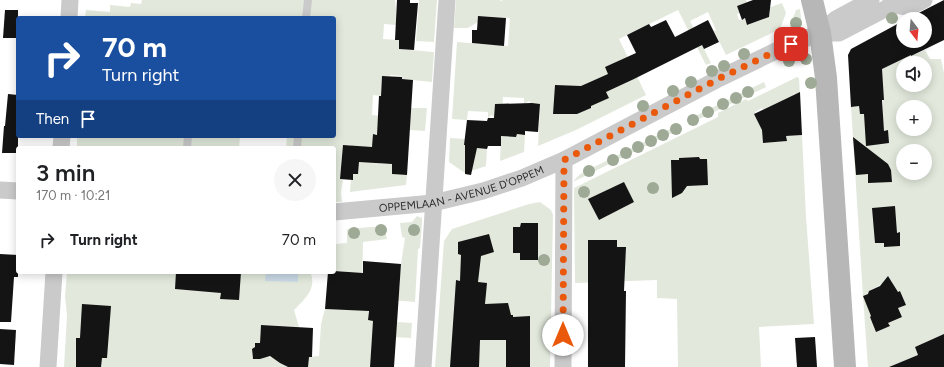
<!DOCTYPE html>
<meta charset="utf-8">
<style>
:root{--surface:#fff;--page:#f6f6f6;--text:#202124;--muted:#757577}
body{margin:0;font-family:Figtree,sans-serif;background:var(--page);color:var(--text);height:100vh;display:flex;flex-direction:column;font-size:15px;white-space:nowrap}
*{box-sizing:border-box;margin:0}
p{font-size:13px;color:var(--muted)}
.icon{flex:none;width:22px;height:22px;fill:none;stroke:currentColor;stroke-width:2;stroke-linecap:round;stroke-linejoin:round}
.map{position:relative;flex:1;overflow:hidden}
.drawer{position:absolute;left:16px;top:146px;width:320px;height:128px;display:flex;flex-direction:column;background:var(--surface);border-radius:4px;box-shadow:0 2px 10px #0003}
.drawer>*{flex:none}
.hud{position:absolute;left:16px;top:16px;width:320px;height:122px;border-radius:4px;box-shadow:0 2px 10px #0003;background:#1a4fa0;color:#fff;overflow:hidden}
.needle{width:26px;rotate:164deg}
.fabs{position:absolute;left:896px;top:12px;display:grid;gap:8px}
.fabs a{display:grid;place-items:center;width:36px;height:36px;border-radius:50%;background:var(--surface);box-shadow:0 2px 10px #0003;font-size:20px}
.pin{position:absolute;display:grid;place-items:center;width:34px;height:34px;color:#fff;margin:-17px;border-radius:8px;box-shadow:0 2px 6px #0006}
.me{position:absolute;width:44px;margin:-22px;rotate:0deg;stroke-linejoin:round;filter:drop-shadow(0 0 3px #0008)}
.turn{display:flex;align-items:center;gap:14px;height:84px;padding:0 20px;font-size:18px}
.turn .icon{width:52px;height:52px;stroke-width:2.5}
.turn b{display:block;font-size:28px;line-height:34px}
.then{display:flex;align-items:center;height:38px;padding:0 20px;background:#0003;gap:8px;font-size:15px}
.round{display:grid;place-items:center;flex:none;width:42px;height:42px;border-radius:21px;background:var(--page)}
.head{display:flex;align-items:center;justify-content:space-between;height:68px;padding:0 20px}
h1{font-size:24px;font-weight:600;line-height:30px}
ul{padding:0;list-style:none}
li{display:flex;align-items:center;gap:12px;height:52px;padding:0 20px}
li div{flex:1}
li b{display:block;font-size:15px}
li em{font-style:normal}
.map>svg:first-child{display:block}
.green{fill:#e2e9dc;fill-rule:evenodd}
.water{fill:#cadae6}
.building{fill:#141414}
.lines{fill:none;stroke-linecap:round;stroke-linejoin:round}
.lane{stroke:#cacaca;stroke-width:8}
.street{stroke:#cacaca;stroke-width:17}
.secondary{stroke:#b7b7b7;stroke-width:22}
.tree{fill:#9ea996}
.route{stroke:#ea580c;stroke-width:7;stroke-dasharray:0 12.6}
.labels{text-anchor:middle;stroke-width:4;stroke-linejoin:round;paint-order:stroke}
.street-label{font-size:11px;fill:#2d2d2d;stroke:#fff}
</style>
<div class="map">
<svg width="944" height="367" viewBox="0 0 944 367">
<rect width="100%" height="100%" fill="#fff"/>
<g class="green">
<path d="M142,0H395L396,9V25L384,24L383,39L399,40V49L434,52L432,82L402,79V76L390,75L389,76H382L381,96L373,95L372,115L398,117L411,115V108H427L425,131L410,130V124L390,136L373,134V163L386,164L392,161V174L407,175L406,185L350,192L351,180H353V174L358,173L360,149L351,148V145H343L340,179L343,180L341,192L342,202H334V148H286L287,136H334V18H85L86,10L110,12V5L130,7L131,3L141,4Z"/>
<path d="M419,0H437L434,42L416,41Z"/>
<path d="M456,0H500L501,1L503,0H746L747,2L737,6L740,13L737,14L739,20L745,19L748,25L768,17L770,13L768,8L782,3L786,13L780,29L726,55L714,31L716,30L708,12L690,21L711,63L706,65L678,10L619,39L646,95L576,130L538,146L540,105L532,104L529,101L524,104V98L503,97L502,118H494L492,115L488,118V112L468,111L467,120L452,119L457,42L508,46L510,18L478,16V22L468,28H454Z"/>
<path d="M800,9L802,25L797,31L789,35L788,32L796,10Z"/>
<path d="M925,50L930,59H941L944,73V339L942,335L915,347L918,355L889,367H868L863,296L875,314L870,317L871,320L889,326L888,323L902,317L898,308L906,305L900,291L893,294L892,282L891,280H885C880,288 871,287 868,294L863,296L851,107L859,106L860,114L883,113V88L873,69C889,68 896,61 908,51L912,56ZM903,63H925V85H903ZM903,107H925V129H903ZM903,151H925V173H903Z"/>
<path d="M797,77L799,78L800,97L795,94L763,110L762,108L755,112L762,125L763,143L786,141V136L802,135L806,217L814,324L759,327L761,367H678L677,299L657,298V280L575,283L574,188L718,117V113L746,99L748,101Z"/>
<path d="M764,82L766,87L691,123L689,119Z"/>
<path d="M678,125L680,129L573,182L577,177L582,173Z"/>
<path d="M517,134L525,135L524,152L500,161L501,136L516,137Z"/>
<path d="M77,136H240L239,148H77Z"/>
<path d="M450,138L465,139V145L476,151L477,148L487,149L486,166L465,173L449,162Z"/>
<path d="M540,202L551,210L553,215L550,367H435L444,241L452,229L529,204Z"/>
<path d="M417,216L422,218V223L420,248L418,249L415,302L369,298L368,320L412,323L411,338L372,336L370,367H308L306,357L319,356L321,324L325,309L349,310L350,272L334,271V234L336,244L347,243V229L384,226L387,239L363,242L362,290L399,292L401,264L405,238L402,237L400,223L412,222Z"/>
<path d="M67,272H310C318,288 304,300 294,310L299,327L261,325L260,343H255V347L252,351V356L255,359H260C271,353 278,362 287,367H64L67,316L65,296Z"/>
</g>
<path class="water" d="M266,272H298V282L265,281Z"/>
<g class="building">
<path d="M397,0H410V3H418L414,50L399,49V40H395Z"/>
<path d="M753,0H771L769,17L747,25L745,18L742,20L737,6Z"/>
<path d="M944,0V40L911,56V55L882,69L884,100H882L884,131L888,130L889,143L866,146L864,114H860L859,106L851,107L848,55L851,49L903,21V41H925V19H907Z"/>
<path d="M5,10H18V38H3Z"/>
<path d="M478,16L506,18L504,46L472,43V30H477Z"/>
<path d="M666,20L675,37L708,20L719,42L704,49L702,45L634,79L606,92L609,98L591,106V108L577,114H553L555,85L581,86L608,74L605,67L636,53L627,35L649,24L651,27Z"/>
<path d="M382,76L402,77V79L413,80L407,175L392,174V164L359,162L358,174H353V180L340,179L343,145L372,147L373,134L377,135L379,96H381Z"/>
<path d="M800,92L802,135L786,136L787,141L763,143L762,130L754,114Z"/>
<path d="M8,94L18,95V153H2L4,126H5Z"/>
<path d="M532,103L540,104L538,132L525,131V135L517,134L516,137L501,136V146H488L487,149L477,148L471,175L465,174V145H464L467,120L487,121L488,118H494L495,104Z"/>
<path d="M853,137L888,164L891,170L892,182L868,183V174L856,175Z"/>
<path d="M699,157L700,159H707L708,185L687,186L682,193L672,198L671,160H679V158Z"/>
<path d="M624,182L634,202L599,220L588,199Z"/>
<path d="M895,206L897,233L900,232V246L884,247V243H875L872,208Z"/>
<path d="M521,223H538V260H520V253H513V227H520Z"/>
<path d="M489,234L494,252L481,256L478,282L487,283L485,304L508,303L511,315H513V317L530,316V367H506V340H480L479,367H450L456,280L460,281L461,255L458,254V242Z"/>
<path d="M588,240H617V247H626L624,291H626L625,367H588Z"/>
<path d="M0,254L18,255V277H14L11,322H0Z"/>
<path d="M363,261L401,264L394,367H370L373,321L368,320L369,311L325,309L328,272H334V271L363,273Z"/>
<path d="M176,272H241L239,300L220,299L221,293L175,289Z"/>
<path d="M888,276L898,292L900,291L906,305L898,308L902,317L888,323L890,326L876,332L870,317L871,316L863,296L868,294L869,291L880,286Z"/>
<path d="M82,304L111,306L107,358H102L101,367H76V338H80Z"/>
<path d="M261,325L313,328L312,357H309L308,367H288L280,363L270,356L260,359H253L252,349L255,347V343H260Z"/>
<path d="M0,329L16,330L14,365L0,364Z"/>
<path d="M944,334V367H889L918,355L915,347Z"/>
<path d="M815,337L817,367H797L795,338Z"/>
</g>
<g class="lines">
<g class="lane">
<path d="M306,18L308,0"/>
<path d="M187,148L188,136"/>
<path d="M297,148L298,136"/>
</g>
<g class="street">
<path d="M893,3C905,10 912,6 924,0"/>
<path d="M69,18L70,0"/>
<path d="M820,33H839L887,8L895,0"/>
<path d="M61,148L62,136"/>
<path d="M0,190L18,191"/>
<path id="s1" d="M334,212L433,203L483,191L522,178L564,160L720,78L784,47L820,33L836,19L871,0"/>
<path d="M48,367L54,272"/>
<path d="M423,367L447,0"/>
<path d="M563,367L564,160"/>
</g>
<path class="secondary" d="M812,0L820,33L826,78L845,367"/>
</g>
<g class="tree">
<circle cx="892" cy="18" r="6"/>
<circle cx="796" cy="23" r="6"/>
<circle cx="744" cy="54" r="6"/>
<circle cx="806" cy="59" r="6"/>
<circle cx="789" cy="61" r="6"/>
<circle cx="724" cy="66" r="6"/>
<circle cx="712" cy="71" r="6"/>
<circle cx="691" cy="82" r="6"/>
<circle cx="811" cy="83" r="6"/>
<circle cx="673" cy="91" r="6"/>
<circle cx="748" cy="92" r="6"/>
<circle cx="736" cy="98" r="6"/>
<circle cx="723" cy="104" r="6"/>
<circle cx="643" cy="106" r="6"/>
<circle cx="708" cy="112" r="6"/>
<circle cx="693" cy="120" r="6"/>
<circle cx="676" cy="129" r="6"/>
<circle cx="663" cy="135" r="6"/>
<circle cx="651" cy="141" r="6"/>
<circle cx="638" cy="147" r="6"/>
<circle cx="626" cy="153" r="6"/>
<circle cx="613" cy="160" r="6"/>
<circle cx="589" cy="171" r="6"/>
<circle cx="653" cy="188" r="6"/>
<circle cx="584" cy="192" r="6"/>
<circle cx="381" cy="230" r="6"/>
<circle cx="414" cy="230" r="6"/>
<circle cx="354" cy="233" r="6"/>
<circle cx="544" cy="260" r="6"/>
</g>
<g class="lines">
<path class="route" d="M563,335L564,160L720,78L791,44"/>
</g>
<g class="labels">
<g class="street-label">
<text dy="4" stroke="none"><textPath href="#s1" startOffset="130">OPPEMLAAN - AVENUE D'OPPEM</textPath></text>
</g>
</g>
</svg>
<div class="fabs">
<a><svg class="needle" viewBox="-14 -14 28 28"><path d="M0-13l5 13h-10z" fill="#e53935"/><path d="M0 13l5-13h-10z" fill="#757577"/></svg></a>
<a><svg class="icon" aria-label="sound" viewBox="0 0 24 24"><path d="M4 9h4l5-4v14l-5-4H4zM17 9q2 3 0 6"/></svg></a>
<a>+</a>
<a>−</a>
</div>
<div class="pin" style="left:791px;top:44px;background:#d93025"><svg class="icon" aria-label="arrive" viewBox="0 0 24 24"><path d="M6 21V4h12l-3 4 3 4H6"/></svg></div>
<svg class="me" style="left:563px;top:335px" viewBox="-20 -20 40 40"><circle r="19" fill="#fff"/><path d="M0-13L10 11 0 6-10 11z" fill="#ea580c"/></svg>
<div class="hud">
<div class="turn"><svg class="icon" aria-label="right" viewBox="0 0 24 24"><path d="M7 20v-9h11M14 6l5 5-5 5"/></svg><div><b>70 m</b>Turn right</div></div>
<div class="then">Then<svg class="icon" aria-label="arrive" viewBox="0 0 24 24"><path d="M6 21V4h12l-3 4 3 4H6"/></svg></div>
</div>
<section class="drawer">
<div class="head"><div><h1>3 min</h1><p>170 m · 10:21</p></div><a class="round"><svg class="icon" aria-label="close" viewBox="0 0 24 24"><path d="M6 6l12 12M18 6L6 18"/></svg></a></div>
<ul>
<li><svg class="icon" aria-label="right" viewBox="0 0 24 24"><path d="M7 20v-9h11M14 6l5 5-5 5"/></svg><div><b>Turn right</b></div><em>70 m</em></li>
</ul>
</section>
</div>
